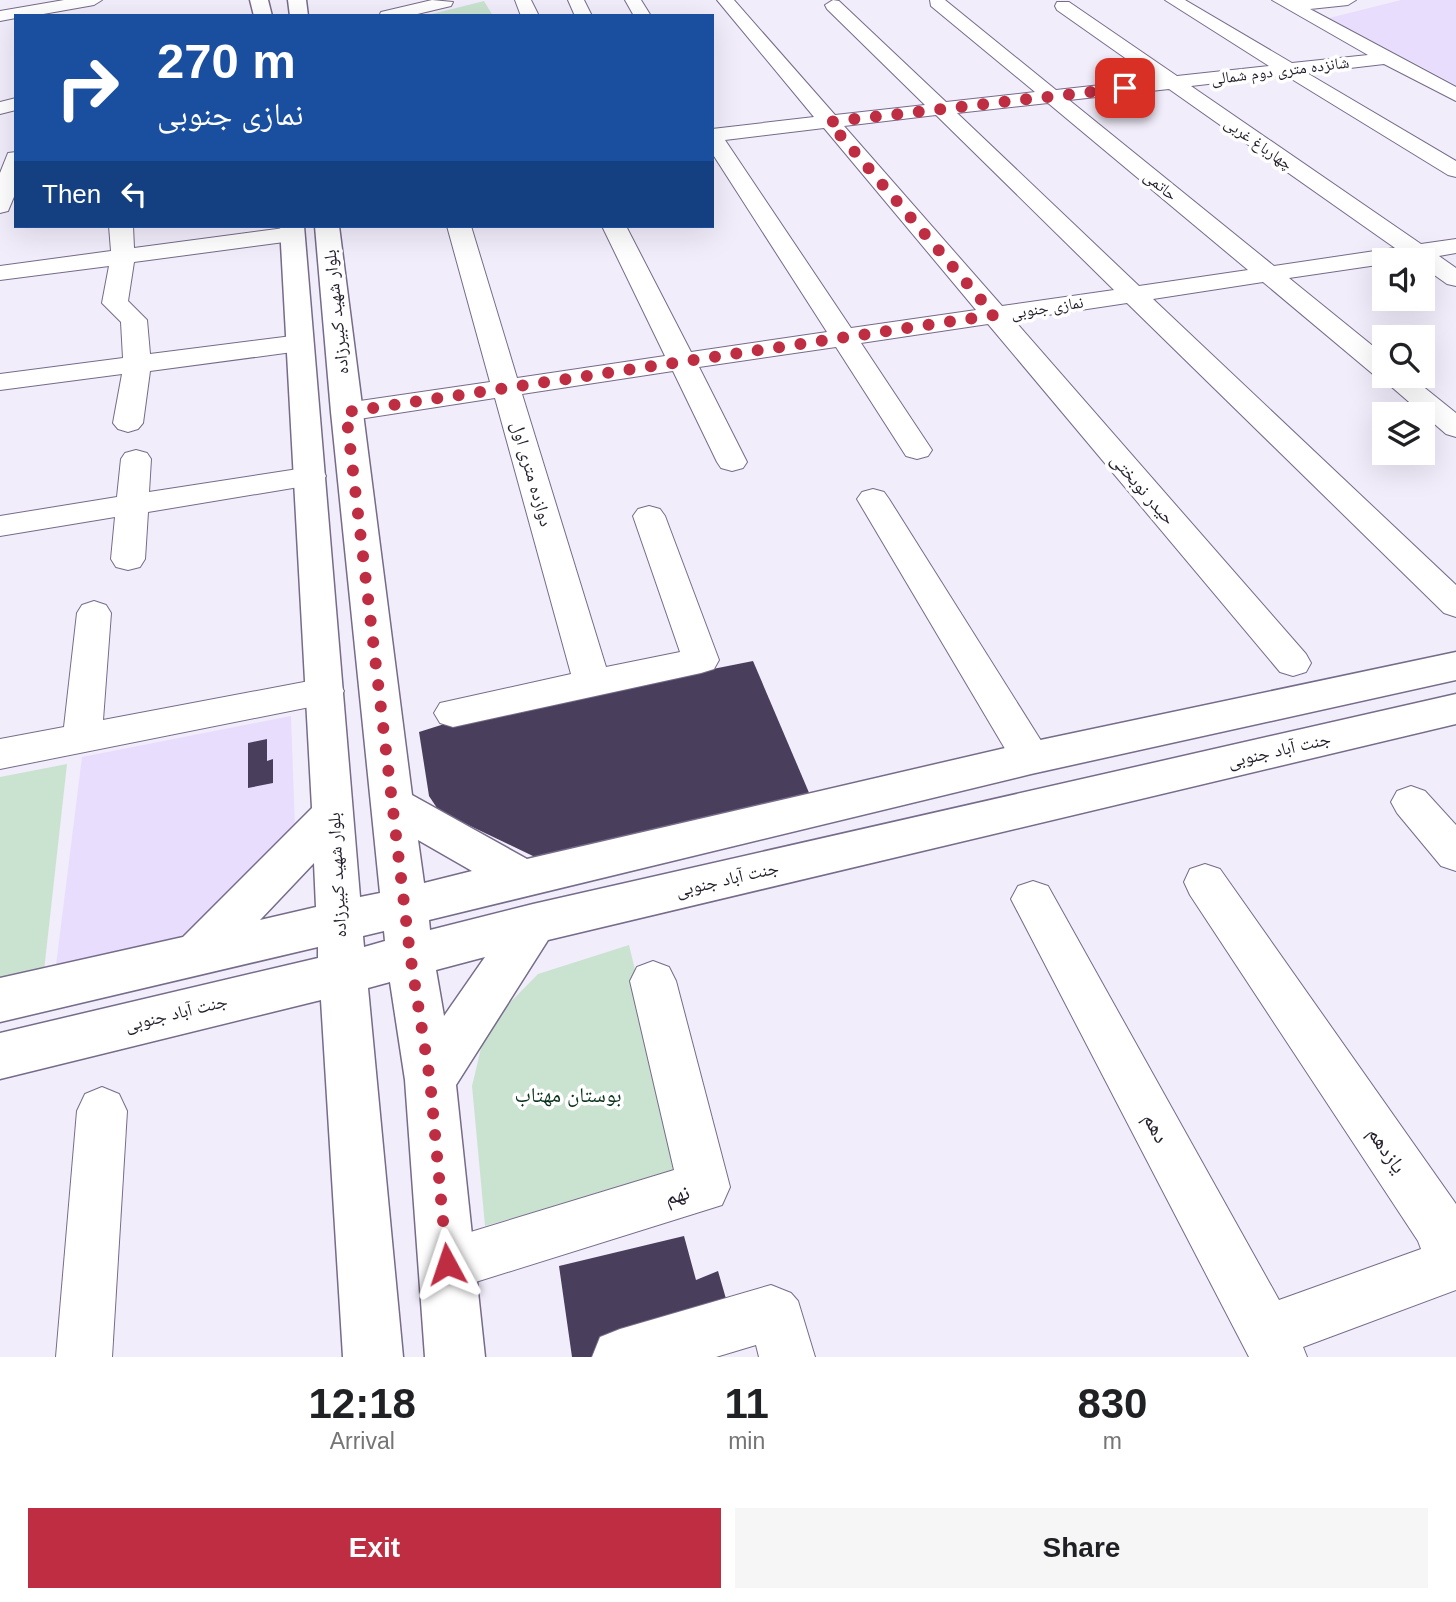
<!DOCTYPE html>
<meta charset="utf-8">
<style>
:root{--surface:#fff;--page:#f6f6f6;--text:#202124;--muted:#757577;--accent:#be2d42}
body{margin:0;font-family:Helvetica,"Noto Naskh Arabic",sans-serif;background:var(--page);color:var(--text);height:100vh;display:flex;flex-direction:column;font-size:26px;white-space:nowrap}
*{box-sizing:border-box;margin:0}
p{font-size:23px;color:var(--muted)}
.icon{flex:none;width:38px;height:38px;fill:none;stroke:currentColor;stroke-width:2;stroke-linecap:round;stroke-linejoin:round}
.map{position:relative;height:1357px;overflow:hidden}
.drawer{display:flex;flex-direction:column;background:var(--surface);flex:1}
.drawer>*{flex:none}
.banner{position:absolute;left:14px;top:14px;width:700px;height:214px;border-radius:0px;box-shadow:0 7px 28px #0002;background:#1a4fa0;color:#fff;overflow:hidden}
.fabs{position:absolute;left:1372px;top:248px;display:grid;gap:14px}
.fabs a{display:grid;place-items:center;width:63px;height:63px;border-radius:0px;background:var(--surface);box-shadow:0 7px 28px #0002;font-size:35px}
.pin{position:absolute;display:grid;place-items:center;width:60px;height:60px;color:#fff;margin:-30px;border-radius:14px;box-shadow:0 4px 10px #0006}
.me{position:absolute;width:77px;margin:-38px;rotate:355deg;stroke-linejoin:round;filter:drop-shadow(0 0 5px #0008)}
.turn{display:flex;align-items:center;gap:24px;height:147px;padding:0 28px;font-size:32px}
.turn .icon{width:91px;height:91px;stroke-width:2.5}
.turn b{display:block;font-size:49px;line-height:60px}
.then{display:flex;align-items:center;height:66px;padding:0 28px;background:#0003;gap:14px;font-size:26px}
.eta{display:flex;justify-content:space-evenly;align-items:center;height:119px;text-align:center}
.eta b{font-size:42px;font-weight:700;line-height:49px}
.primary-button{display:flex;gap:14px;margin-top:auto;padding:14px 28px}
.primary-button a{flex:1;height:80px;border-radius:0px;background:var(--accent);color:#fff;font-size:28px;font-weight:700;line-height:80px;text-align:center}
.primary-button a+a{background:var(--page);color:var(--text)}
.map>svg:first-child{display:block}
.built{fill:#e9ddfe}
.green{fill:#c9e3d0}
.building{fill:#493f5c}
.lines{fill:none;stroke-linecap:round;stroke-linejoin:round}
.minor-casing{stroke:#766b89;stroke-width:2}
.major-casing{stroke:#766b89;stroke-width:3}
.minor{fill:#fff;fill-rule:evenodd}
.major{fill:#fff;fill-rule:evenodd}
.route{stroke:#be2d42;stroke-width:12;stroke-dasharray:0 21.6}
.labels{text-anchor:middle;stroke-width:7;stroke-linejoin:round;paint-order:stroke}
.far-street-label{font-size:16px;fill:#231e2b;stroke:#fff}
.street-label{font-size:18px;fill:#231e2b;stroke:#fff}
.near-park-label{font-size:21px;fill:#0a331c;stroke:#fff}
.near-street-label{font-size:21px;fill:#231e2b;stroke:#fff}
</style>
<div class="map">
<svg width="1456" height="1357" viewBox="0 0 1456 1357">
<rect width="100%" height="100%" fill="#f2edfb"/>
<g class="built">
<path d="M1401,0H1456V85L1329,18Z"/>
<path d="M291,716L295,827L190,936L56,965L82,757Z"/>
</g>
<g class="green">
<path d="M484,1L493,16H424Z"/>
<path d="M67,764L44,971L0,981V777Z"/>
<path d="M629,945L684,1171L485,1226L472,1086L486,1027L538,974Z"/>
</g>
<g class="building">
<path d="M753,661L810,795L535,857L439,811L429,796L419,732L457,720Z"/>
<path d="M267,739V761L273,759V783L248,788V743Z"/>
<path d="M684,1236L696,1280L718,1271L733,1323L620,1357H572L559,1266Z"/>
</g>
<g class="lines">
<g class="minor-casing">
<g id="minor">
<path d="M64,0H102L94,5L32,16H16V18L0,21V11Z"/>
<path d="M432,0L453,2L451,6L409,16H379L381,12Z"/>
<path d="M515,0H531L539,16H521Z"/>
<path d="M568,0H584L592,16H575Z"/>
<path d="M625,0H641L651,16H634Z"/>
<path d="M717,0H734L835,115L925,105L827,9L825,5L833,0L839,1L946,102L1035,92L931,6L930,0H945L1056,90L1155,79L1057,10L1055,6L1057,2H1069L1177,76L1269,66L1165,0H1185L1292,63L1368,55L1272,0H1356L1348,5L1310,9L1456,87V101L1384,64L1307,73L1456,161V177L1448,175L1285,75L1191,86L1421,244L1456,239V253L1439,256L1456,268V286L1447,284L1423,267V261H1384V264L1289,278L1384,355V376H1410L1456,413V437L1446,434L1379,376L1374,375L1263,282L1153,299L1456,585V617L1444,613L1127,303L1014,320L1306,654L1311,663L1306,672L1293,676L1280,672L988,324L861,343L932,450L928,456L917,459L906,456L836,347L699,367L747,462L743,468L732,471L721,468L717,462L673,371L522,394L606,667L680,652L633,516L638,509L649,506L660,509L665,516L719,660L714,669L701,673L453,727L440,723L434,713L440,703L571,674L495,398L346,421L336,418L332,412L336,406L346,403L490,382L447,226H471L517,378L665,356L602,226H626L691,352L827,332L712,153V129L814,117ZM1169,89L1395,248L1274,266L1069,100ZM1048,103L1248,270L1139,286L957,113ZM936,115L1114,290L1002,306L844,126ZM824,128L976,310L851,328L725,140Z"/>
<path d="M16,98V110L0,114V102Z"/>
<path d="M16,152V192L8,211L0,213V173L8,153Z"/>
<path d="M109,226H133L134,248L292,227L300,229L304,234L300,239L292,241L134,262L128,301L147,320L150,354L300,335L310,337L313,343L310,349L300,351L150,371L143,423L138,429L128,432L118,429L113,423L122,374L0,390V374L123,358L121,322L102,303L109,266L0,280V266L111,251Z"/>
<path d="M136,450L147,453L151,459L149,492L311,467L322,469L326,476L322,483L311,485L148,512L145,559L140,567L128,570L116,567L111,559L115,517L0,536V516L117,497L121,459L125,453Z"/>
<path d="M873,489L884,492L889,499L1045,747L1051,758L1045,769L1031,773L1017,769L857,499L862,492Z"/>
<path d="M94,601L106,605L111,613L103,720L325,678L338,681L344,691L338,701L325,704L0,769V739L64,727L77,613L82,605Z"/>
<path d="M1411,786L1425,791L1456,825V871L1441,866L1397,813L1391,802L1397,791Z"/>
<path d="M1205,864L1220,869L1456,1204V1290L1303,1347L1307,1357H1249L1011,899L1018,886L1033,881L1048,886L1279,1300L1421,1249L1418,1241L1190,895L1184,882L1190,869Z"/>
<path d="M653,961L669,967L676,981L730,1187L722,1205L447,1291L428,1283L420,1264L428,1245L674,1170L630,981L637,967Z"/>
<path d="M102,1087L119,1094L127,1111L112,1357H56L77,1111L85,1094Z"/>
<path d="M771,1285L791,1293L798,1301L815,1357H759L756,1345L716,1357H592L600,1337L620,1329Z"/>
</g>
</g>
<g class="major-casing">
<g id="major">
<path d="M250,0H268L272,16H254Z"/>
<path d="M288,0H306L308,16H290Z"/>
<path d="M280,226H304L360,897L380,893L331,412L315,226H339L412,795L527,859L1031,742L1456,652V680L1031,774L429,920L430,930L533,904L1456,694V724L548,940L456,1085L485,1357H425L405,1080L390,982L368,988L403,1357H343L321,1000L0,1079V1033L318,958V947L0,1022V978L183,937L312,808ZM418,840L472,871L424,883ZM314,863L316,907L260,920ZM384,931L385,941L364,947L363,936ZM485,957L444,1016L436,970Z"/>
</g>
</g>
<use href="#minor" class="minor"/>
<use href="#major" class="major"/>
</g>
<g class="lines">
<path class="route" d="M447,1264L430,1080L410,954L346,412L994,315L829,122L1125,88"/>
</g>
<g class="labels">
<g class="far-street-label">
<text transform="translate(1280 70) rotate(-7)" y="6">شانزده متری دوم شمالی</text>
<text transform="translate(1259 143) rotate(35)" y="6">چهارباغ غربی</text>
<text transform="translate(1161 185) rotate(39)" y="6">حاتمی</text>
<text transform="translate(1047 307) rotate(-9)" y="6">نمازی جنوبی</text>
</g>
<g class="street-label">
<text transform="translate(336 312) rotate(-96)" y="6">بلوار شهید کبیرزاده</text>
<text transform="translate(532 474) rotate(74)" y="6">دوازده متری اول</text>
<text transform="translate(1143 489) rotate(49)" y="6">حیدر نوبختی</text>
<text transform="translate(1279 750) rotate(-13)" y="6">جنت آباد جنوبی</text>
<text transform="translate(337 875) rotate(-93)" y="6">بلوار شهید کبیرزاده</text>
<text transform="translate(727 879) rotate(-13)" y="6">جنت آباد جنوبی</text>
<text transform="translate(176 1013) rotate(-14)" y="6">جنت آباد جنوبی</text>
</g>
<g class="near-park-label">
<text x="568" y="1102">بوستان مهتاب</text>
</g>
<g class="near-street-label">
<text transform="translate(1156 1128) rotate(62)" y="7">دهم</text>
<text transform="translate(1387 1150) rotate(56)" y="7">یازدهم</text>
<text transform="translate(677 1195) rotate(-17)" y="7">نهم</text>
</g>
</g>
</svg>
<div class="fabs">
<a><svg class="icon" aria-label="sound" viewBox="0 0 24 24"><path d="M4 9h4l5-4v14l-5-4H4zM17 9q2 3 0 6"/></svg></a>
<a><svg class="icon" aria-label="search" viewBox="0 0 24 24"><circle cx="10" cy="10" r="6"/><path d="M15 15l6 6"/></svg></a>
<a><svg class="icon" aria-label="layers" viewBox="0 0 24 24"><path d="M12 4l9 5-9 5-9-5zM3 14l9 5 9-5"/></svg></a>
</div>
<div class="pin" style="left:1125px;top:88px;background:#d93025"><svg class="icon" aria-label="arrive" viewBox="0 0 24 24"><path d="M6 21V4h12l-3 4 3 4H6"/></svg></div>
<svg class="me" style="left:447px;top:1264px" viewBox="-20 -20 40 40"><path d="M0-17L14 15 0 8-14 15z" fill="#be2d42" stroke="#fff" stroke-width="4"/></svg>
<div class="banner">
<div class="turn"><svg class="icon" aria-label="right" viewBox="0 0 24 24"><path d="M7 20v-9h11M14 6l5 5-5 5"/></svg><div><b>270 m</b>نمازی جنوبی</div></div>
<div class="then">Then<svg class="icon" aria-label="left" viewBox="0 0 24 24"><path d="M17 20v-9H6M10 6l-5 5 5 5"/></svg></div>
</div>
</div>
<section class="drawer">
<div class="eta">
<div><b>12:18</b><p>Arrival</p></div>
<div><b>11</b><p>min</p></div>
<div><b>830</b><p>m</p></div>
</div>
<div class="primary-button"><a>Exit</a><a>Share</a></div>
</section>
